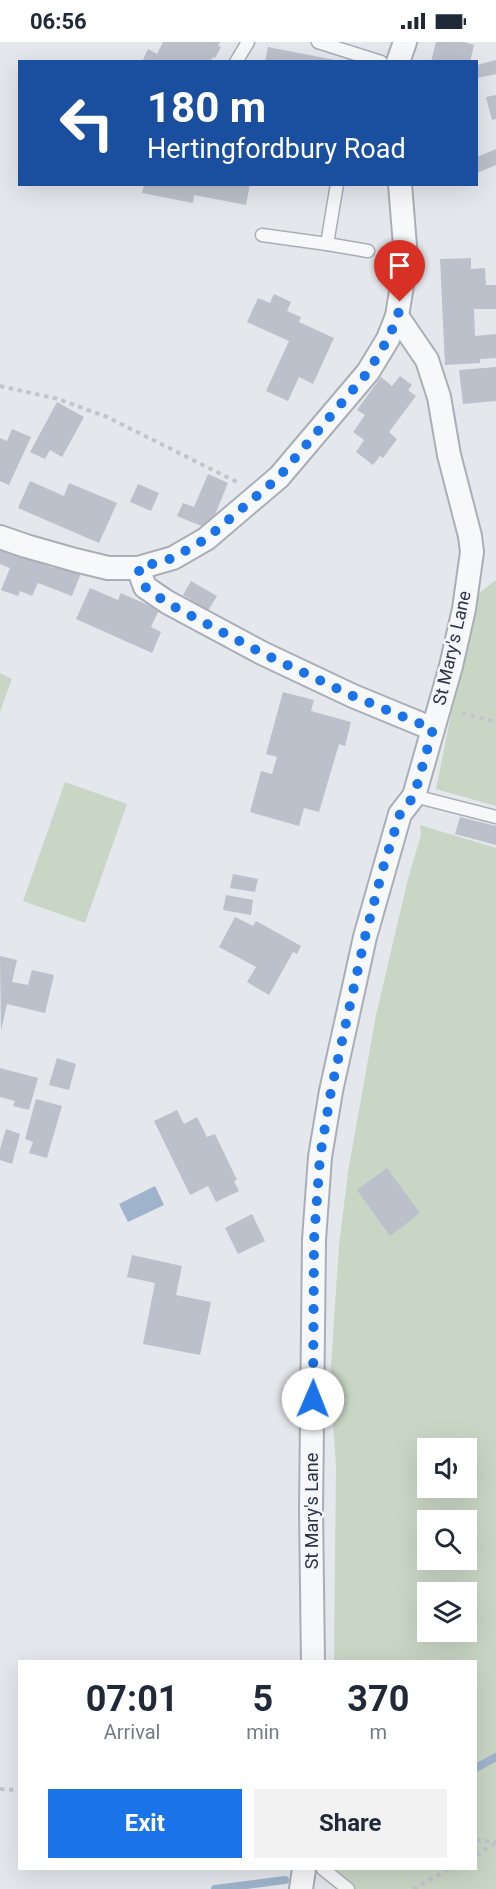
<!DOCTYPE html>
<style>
:root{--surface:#fff;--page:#f2f2f3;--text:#1f2937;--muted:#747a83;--accent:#1a73e8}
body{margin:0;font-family:Roboto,sans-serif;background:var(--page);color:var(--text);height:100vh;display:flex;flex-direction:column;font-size:22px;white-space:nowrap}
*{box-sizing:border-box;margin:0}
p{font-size:20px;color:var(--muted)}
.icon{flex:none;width:33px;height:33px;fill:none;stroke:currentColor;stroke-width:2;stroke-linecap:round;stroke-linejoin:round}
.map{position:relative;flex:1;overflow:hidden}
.side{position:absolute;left:18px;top:1618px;width:459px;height:210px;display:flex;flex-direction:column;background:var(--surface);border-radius:0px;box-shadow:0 6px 24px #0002}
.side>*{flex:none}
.hud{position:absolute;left:18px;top:18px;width:460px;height:126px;border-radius:0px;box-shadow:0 6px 24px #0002;background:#1a4fa0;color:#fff;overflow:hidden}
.fabs{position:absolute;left:417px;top:1396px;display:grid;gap:12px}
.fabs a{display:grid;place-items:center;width:60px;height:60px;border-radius:0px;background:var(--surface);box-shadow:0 6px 24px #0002;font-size:30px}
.pin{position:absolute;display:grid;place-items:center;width:51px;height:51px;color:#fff;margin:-62px -26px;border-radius:50% 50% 50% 0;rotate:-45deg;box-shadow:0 0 6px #0007}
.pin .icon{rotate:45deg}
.me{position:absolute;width:66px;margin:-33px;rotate:1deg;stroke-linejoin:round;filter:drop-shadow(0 0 4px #0008)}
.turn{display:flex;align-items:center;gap:21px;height:126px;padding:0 30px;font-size:27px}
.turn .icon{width:78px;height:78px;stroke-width:2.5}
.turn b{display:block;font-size:42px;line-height:51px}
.eta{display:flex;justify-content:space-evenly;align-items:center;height:102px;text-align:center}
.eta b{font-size:36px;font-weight:700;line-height:42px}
.primary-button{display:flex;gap:12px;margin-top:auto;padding:12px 30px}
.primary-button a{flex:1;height:69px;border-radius:0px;background:var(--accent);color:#fff;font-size:24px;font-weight:700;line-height:69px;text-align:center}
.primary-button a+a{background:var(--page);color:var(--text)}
.status{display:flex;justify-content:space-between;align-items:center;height:42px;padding:0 30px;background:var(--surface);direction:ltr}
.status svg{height:16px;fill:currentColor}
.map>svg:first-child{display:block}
.green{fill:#c9d6c5;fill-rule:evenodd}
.water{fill:#9fb4cc}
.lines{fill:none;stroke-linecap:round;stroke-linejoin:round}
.stream{stroke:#9fb4cc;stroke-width:8}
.building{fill:#bbc0ca}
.service-casing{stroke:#a9aeb7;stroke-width:15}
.minor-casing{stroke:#a9aeb7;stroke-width:26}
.path{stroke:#c2c5cb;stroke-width:4;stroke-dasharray:4.5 4.5;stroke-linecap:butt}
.service{stroke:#f7f8fa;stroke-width:12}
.minor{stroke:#f7f8fa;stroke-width:22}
.route{stroke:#1a73e8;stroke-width:10;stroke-dasharray:0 18}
.labels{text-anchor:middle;stroke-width:5;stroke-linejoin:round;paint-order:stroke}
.street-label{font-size:18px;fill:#2b3445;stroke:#f4f6f9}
</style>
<div class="status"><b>06:56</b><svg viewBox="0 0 49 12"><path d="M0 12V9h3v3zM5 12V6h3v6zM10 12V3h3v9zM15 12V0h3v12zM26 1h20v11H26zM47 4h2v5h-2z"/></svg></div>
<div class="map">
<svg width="496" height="1847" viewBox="0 0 496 1847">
<rect width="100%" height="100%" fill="#e4e7ec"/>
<g class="green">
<path d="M496,538V764L436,747L474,558L479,551Z"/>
<path d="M0,631L12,637L0,670Z"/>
<path d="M65,740L127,762L85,881L23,859Z"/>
<path d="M420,783L496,806V1847H338L326,1827H476V1620H334L336,1423L330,1339L339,1203L348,1130L376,973L408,837L421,793ZM428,1407H466V1446H428ZM428,1479H466V1518H428ZM428,1551H466V1590H428Z"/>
</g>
<path class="water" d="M155,1144L164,1163L128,1180L119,1162Z"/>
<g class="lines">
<g class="stream">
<path d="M476,1726L496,1715"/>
<path d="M215,1847L285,1838"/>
</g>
</g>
<g class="building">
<path d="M163,0H220L218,4L221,5L215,16L213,15L210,20H142L148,7L157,12Z"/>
<path d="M436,0H464L474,3L470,20H431Z"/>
<path d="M268,5L335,18V20H265Z"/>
<path d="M496,18V32L477,36V23Z"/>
<path d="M496,53V77L492,78L486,55Z"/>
<path d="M496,107V123L477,131V115Z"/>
<path d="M144,142H250L246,163L194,153L193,161L142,151Z"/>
<path d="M471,216V227L485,226L486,243H496V267H474L475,294L496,292V316L480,317V321L445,323L440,217Z"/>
<path d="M274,252L291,260L287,269L301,275L299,280L334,296L313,342L299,335L288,359L266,349L289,299L247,280L258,256L270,261Z"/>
<path d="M496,325V359L463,362L459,328Z"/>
<path d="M400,334L412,343L408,348L416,354L389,390L397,397L383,416L380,414L373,423L356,410L364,398L353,390L365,373L357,368L381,335L392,344Z"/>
<path d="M57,360L84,375L62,415L50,408L45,417L30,410Z"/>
<path d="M12,387L31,395L9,443L0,439V396L7,399Z"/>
<path d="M208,432L228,441L209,487L177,474L183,461L194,465Z"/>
<path d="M30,439L64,454L69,441L117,461L99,501L18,466Z"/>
<path d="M138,442L159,451L151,469L130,460Z"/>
<path d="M0,508L7,511L8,508L53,526L55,520L81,531L72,554L38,541L32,554L20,549L18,554L1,548L10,526L0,522Z"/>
<path d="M191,539L217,554L208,569L183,553Z"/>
<path d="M90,546L118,558L121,551L159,568L151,585L161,590L152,611L76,577Z"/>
<path d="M283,650L314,658L311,669L351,680L345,704L339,702L319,770L304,766L299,784L250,770L261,729L272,732L277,715L266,712Z"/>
<path d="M460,775L496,784V803L455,792Z"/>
<path d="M233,832L258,837L255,850L230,846Z"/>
<path d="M226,853L253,858L251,873L223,868Z"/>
<path d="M235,875L253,884L256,879L301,904L297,912L293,910L269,953L247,940L256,925L219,905Z"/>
<path d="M0,914L17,918L12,940L28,943L32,928L54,933L45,971L7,962L1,989Z"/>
<path d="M57,1016L76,1022L69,1048L49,1043Z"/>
<path d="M0,1026L38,1036L29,1068L13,1064L15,1059L0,1055Z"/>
<path d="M36,1057L62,1064L47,1116L29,1111L33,1100L25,1097Z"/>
<path d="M177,1068L184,1082L197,1075L207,1095L215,1092L237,1138L234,1139L239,1149L216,1160L208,1144L190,1153L154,1079Z"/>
<path d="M6,1087L20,1092L12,1122L0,1118V1107Z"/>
<path d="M387,1126L420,1171L390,1194L357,1148Z"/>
<path d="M252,1172L265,1199L238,1212L225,1186Z"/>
<path d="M132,1213L182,1224L176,1253L211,1260L200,1313L143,1302L155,1241L127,1235Z"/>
</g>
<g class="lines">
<g class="service-casing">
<g id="service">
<path d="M318,0L381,20"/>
<path d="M236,20L248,0"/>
<path d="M262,193L327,202L337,142"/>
<path d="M327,202L368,209"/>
<path d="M414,754L496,775"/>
<path d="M323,1827L348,1847"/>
</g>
</g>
<g class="minor-casing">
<g id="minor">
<path d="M398,20L405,0"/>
<path d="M0,495L26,504L75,518L108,526H138L173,516L206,497L279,435L368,330L388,297L397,274L405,225V204L400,142"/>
<path d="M138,526L145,545L167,560L262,611L353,654L433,687"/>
<path d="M313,1620L311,1468L314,1198L320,1115L331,1049L365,895L400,772L414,754L451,624L464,567L472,510L470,494L449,413L439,355L427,318L397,274"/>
<path d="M301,1847L304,1827"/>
</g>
</g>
<g class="path">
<path d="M0,344L58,357L107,375L237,440"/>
<path d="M462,671L496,680"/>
<path d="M0,1747L20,1748"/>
<path d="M476,1798L496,1800"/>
<path d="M476,1813L496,1801"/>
<path d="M413,1847L449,1827"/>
</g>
<use href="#service" class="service"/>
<use href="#minor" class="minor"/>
</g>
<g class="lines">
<path class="route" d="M313,1357L314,1198L320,1115L331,1049L365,895L383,826L400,772L414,754L433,687L353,654L262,611L167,561L145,545L138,526L173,516L206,497L279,435L368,330L388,297L398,274L400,260"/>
</g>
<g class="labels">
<g class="street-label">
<text transform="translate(452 606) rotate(-77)" y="6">St Mary's Lane</text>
<text transform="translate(312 1469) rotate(-90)" y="6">St Mary's Lane</text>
</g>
</g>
</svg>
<div class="fabs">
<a><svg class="icon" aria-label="sound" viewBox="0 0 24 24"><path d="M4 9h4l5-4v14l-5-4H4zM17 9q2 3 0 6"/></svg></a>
<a><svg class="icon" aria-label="search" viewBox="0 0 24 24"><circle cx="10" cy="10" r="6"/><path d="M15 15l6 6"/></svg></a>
<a><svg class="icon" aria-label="layers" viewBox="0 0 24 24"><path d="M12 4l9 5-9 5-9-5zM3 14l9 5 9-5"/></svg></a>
</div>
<div class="pin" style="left:400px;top:260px;background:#d93025"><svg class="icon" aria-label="arrive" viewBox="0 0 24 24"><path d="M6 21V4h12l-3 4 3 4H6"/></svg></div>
<svg class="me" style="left:313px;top:1357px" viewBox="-20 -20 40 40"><circle r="19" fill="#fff"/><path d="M0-13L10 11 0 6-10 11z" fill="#1a73e8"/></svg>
<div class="hud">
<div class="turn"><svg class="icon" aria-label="left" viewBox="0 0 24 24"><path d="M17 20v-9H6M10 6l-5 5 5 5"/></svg><div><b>180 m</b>Hertingfordbury Road</div></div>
</div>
<section class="side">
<div class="eta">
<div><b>07:01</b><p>Arrival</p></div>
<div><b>5</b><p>min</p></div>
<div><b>370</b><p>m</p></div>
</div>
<div class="primary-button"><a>Exit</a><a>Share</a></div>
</section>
</div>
